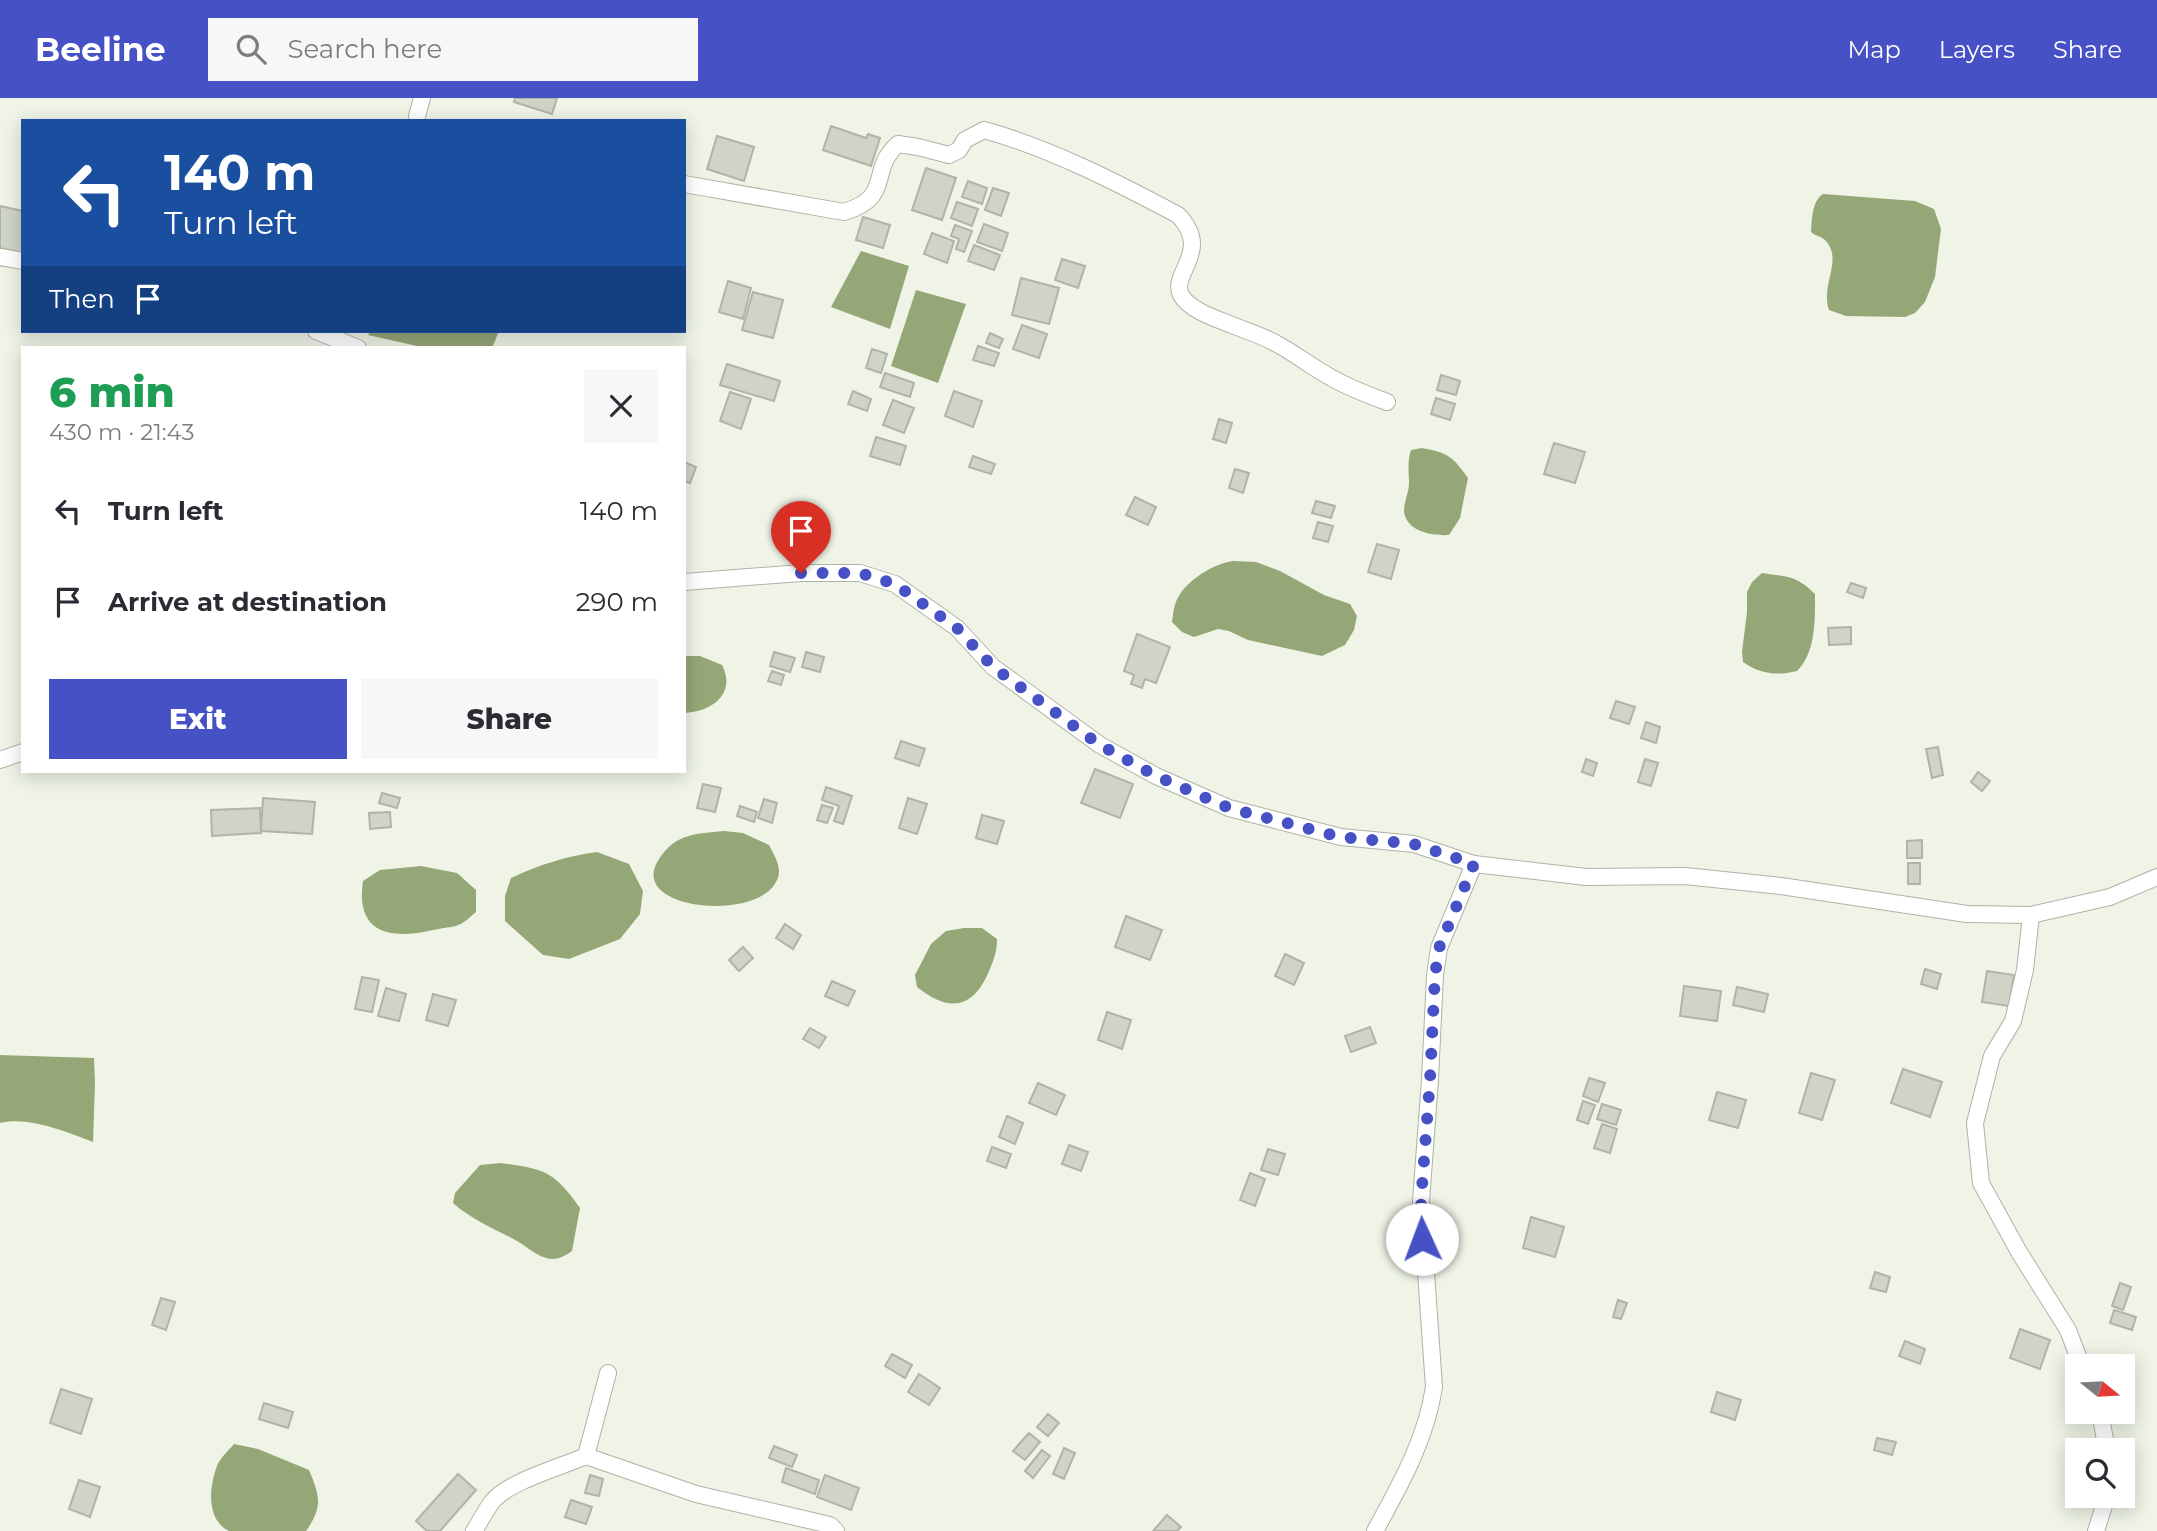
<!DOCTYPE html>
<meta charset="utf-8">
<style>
:root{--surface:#fff;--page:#f7f7f7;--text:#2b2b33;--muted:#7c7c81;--accent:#4651c6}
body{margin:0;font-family:Montserrat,sans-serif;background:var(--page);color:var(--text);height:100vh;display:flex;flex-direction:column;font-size:26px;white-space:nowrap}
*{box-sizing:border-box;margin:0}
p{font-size:23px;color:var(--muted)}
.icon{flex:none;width:38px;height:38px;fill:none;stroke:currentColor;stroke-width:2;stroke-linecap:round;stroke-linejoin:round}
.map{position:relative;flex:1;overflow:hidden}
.drawer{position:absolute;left:21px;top:248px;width:665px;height:427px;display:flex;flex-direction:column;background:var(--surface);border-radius:0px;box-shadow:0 4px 18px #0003}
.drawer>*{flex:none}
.top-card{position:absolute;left:21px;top:21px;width:665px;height:214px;border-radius:0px;box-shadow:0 4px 18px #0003;background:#1a4fa0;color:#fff;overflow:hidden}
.needle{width:46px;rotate:108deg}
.controls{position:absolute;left:2065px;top:1256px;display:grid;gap:14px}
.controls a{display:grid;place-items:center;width:70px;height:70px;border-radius:0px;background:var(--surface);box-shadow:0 4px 18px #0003;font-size:35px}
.pin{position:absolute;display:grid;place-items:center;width:60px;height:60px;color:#fff;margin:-72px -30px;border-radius:50% 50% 50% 0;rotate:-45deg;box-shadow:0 0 7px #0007}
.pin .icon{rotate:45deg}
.me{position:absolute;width:77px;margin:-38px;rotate:358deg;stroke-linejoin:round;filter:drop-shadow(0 0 5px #0008)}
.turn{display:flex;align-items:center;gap:24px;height:147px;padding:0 28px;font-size:32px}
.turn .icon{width:91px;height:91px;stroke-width:2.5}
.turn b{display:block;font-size:49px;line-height:60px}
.then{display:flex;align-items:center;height:66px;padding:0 28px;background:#0003;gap:14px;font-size:26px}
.round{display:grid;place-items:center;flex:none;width:74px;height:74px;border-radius:0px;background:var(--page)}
.summary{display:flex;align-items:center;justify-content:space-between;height:119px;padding:0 28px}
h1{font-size:42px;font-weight:800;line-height:52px;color:#1e9e55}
.action{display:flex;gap:14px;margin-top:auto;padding:14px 28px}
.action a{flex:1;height:80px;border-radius:0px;background:var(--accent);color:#fff;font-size:28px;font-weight:800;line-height:80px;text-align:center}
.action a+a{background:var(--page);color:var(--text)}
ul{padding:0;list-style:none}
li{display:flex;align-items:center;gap:21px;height:91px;padding:0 28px}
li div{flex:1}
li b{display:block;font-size:26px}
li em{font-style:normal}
header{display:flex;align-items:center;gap:42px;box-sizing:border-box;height:98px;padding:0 35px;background:var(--accent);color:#fff}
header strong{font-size:33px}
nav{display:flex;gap:38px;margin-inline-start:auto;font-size:24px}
.search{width:490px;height:63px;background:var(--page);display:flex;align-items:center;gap:18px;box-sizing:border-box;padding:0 24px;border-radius:0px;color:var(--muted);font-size:26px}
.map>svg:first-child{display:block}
.water{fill:#96a777}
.building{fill:#cfd4c7;stroke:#b0b4a8;stroke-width:2}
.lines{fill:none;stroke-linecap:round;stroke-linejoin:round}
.street-casing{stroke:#aeb3a7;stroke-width:18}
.street{stroke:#fff;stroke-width:16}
.route{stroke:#4651c6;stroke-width:12;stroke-dasharray:0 21.6}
</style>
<header>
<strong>Beeline</strong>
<div class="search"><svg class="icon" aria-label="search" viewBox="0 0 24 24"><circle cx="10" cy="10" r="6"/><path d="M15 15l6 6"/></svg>Search here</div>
<nav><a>Map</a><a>Layers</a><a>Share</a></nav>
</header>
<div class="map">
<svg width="2157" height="1433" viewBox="0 0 2157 1433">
<rect width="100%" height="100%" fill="#eff4e7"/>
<g class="water">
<path d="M1823,96L1915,103L1934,111L1941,131L1935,179L1925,204L1915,215L1905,219L1846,218L1829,212C1820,186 1844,162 1825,142C1821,138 1815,138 1811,134C1812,121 1812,103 1823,96Z"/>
<path d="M861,153L909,168L890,231L831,209Z"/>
<path d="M916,192L966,206L938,285L891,268Z"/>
<path d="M371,233H499L492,250H426L368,237Z"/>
<path d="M1422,350C1449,355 1452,358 1468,380L1460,420L1449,437C1433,438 1406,434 1404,413C1404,404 1409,394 1409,385C1409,373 1407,364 1411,352Z"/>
<path d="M1233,463L1256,464L1280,473L1324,497L1350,506L1357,518L1354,532L1345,547L1322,558L1248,542L1229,533L1218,531L1194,539L1182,534L1172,524C1173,519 1173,512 1175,507C1181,485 1212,466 1233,463Z"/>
<path d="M1762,475C1787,479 1796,477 1815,496C1815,521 1816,555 1797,573C1777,578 1760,576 1743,564L1742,554L1747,514V494L1752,484Z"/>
<path d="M684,558H700L722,567C737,596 711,614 684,615Z"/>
<path d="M724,733L743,735L769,747C774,757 783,770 777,782C759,825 625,812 659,761C676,735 696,736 724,733Z"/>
<path d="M597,754L629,766L643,793L640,816L620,841L569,861L543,857L505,823V798L511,780C539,767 566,758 597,754Z"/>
<path d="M421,768L457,775L476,792V814C456,832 457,827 433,832C391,842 355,836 363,783L380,772Z"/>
<path d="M964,830H982L997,841C997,853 994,862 989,873C973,912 948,914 917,889L915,877L931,846L946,833Z"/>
<path d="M0,957L94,960L95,985L93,1044C67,1034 28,1018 0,1025Z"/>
<path d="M501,1065C545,1071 554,1073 580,1110L572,1153C563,1159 556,1163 546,1160C535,1157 526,1148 517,1143C495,1131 472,1122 453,1105L455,1095L480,1067Z"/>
<path d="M234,1346L258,1351L309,1372C320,1398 323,1409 306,1433H229C206,1422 209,1389 217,1368C220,1360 228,1353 234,1346Z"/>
</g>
<g class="building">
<path d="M515,0H557L552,16L514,4Z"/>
<path d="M831,28L866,40L868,36L880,40L871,68L823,52Z"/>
<path d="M717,38L754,49L744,83L707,71Z"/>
<path d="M926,70L956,80L942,122L912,112Z"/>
<path d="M968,83L987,90L982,106L962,99Z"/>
<path d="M993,90L1009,95L1001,118L985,112Z"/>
<path d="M957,104L978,111L972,128L951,120Z"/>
<path d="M0,108L23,113V155L0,150Z"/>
<path d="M863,119L890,127L883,150L856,142Z"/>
<path d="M984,126L1008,135L1002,153L977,144Z"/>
<path d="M955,127L972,133L964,154L956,151L959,141L951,138Z"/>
<path d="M932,135L954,143L947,165L924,156Z"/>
<path d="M974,147L1000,157L994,172L968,163Z"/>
<path d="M1062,161L1085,168L1078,190L1055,182Z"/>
<path d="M1021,180L1059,190L1049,226L1012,217Z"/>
<path d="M728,183L751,190L743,221L719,214Z"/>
<path d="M753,194L783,202L773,240L742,232Z"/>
<path d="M1022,227L1047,236L1039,260L1013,251Z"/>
<path d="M990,235L1003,241L999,250L986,245Z"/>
<path d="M978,248L999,255L994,268L973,262Z"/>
<path d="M872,251L887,256L881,275L866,270Z"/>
<path d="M727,266L780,283L774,303L720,287Z"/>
<path d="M885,275L914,285L910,299L880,289Z"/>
<path d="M1441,277L1460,283L1456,297L1437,292Z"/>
<path d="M853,293L871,301L867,313L848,306Z"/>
<path d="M954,293L982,303L973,329L945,318Z"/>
<path d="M730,294L751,301L741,331L720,323Z"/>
<path d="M1436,300L1455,306L1450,322L1431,316Z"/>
<path d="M893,302L914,310L904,335L883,327Z"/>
<path d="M1219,321L1232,325L1226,345L1213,341Z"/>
<path d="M876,339L906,348L900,367L870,358Z"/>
<path d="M1554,345L1585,354L1575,385L1544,376Z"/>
<path d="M973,358L995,366L991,376L969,369Z"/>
<path d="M684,364L696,369L690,385L684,383Z"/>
<path d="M1235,371L1249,375L1243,395L1229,390Z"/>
<path d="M1135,399L1156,409L1148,427L1126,417Z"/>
<path d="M1316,403L1335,408L1331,420L1312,415Z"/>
<path d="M1318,424L1333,428L1328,444L1313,440Z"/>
<path d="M1377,446L1399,452L1391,481L1368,474Z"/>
<path d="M1851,485L1866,490L1863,500L1847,494Z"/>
<path d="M1851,529V546L1829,547L1828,530Z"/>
<path d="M1137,536L1170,549L1156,585L1145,581L1142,590L1131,586L1134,577L1124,573Z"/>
<path d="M774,554L795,560L790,574L770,568Z"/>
<path d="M806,554L824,559L820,574L802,569Z"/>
<path d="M772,573L784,577L781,587L768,583Z"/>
<path d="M1616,603L1635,609L1629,626L1610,620Z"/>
<path d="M1646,624L1660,629L1656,645L1641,640Z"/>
<path d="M901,643L925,651L919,668L895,660Z"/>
<path d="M1938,649L1943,677L1932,680L1926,651Z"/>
<path d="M1586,661L1597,665L1593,678L1582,674Z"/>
<path d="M1645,661L1658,665L1651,688L1638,684Z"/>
<path d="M1095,671L1133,686L1120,720L1081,705Z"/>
<path d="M1978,674L1990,683L1982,693L1971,684Z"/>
<path d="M703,686L721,690L715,714L697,710Z"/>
<path d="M826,689L852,698L843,726L834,723L839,708L822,702Z"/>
<path d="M382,695L400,700L397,710L379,705Z"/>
<path d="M263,700L315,704L312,736L261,733Z"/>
<path d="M908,700L927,706L917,736L899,730Z"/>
<path d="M764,701L777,705L772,725L758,720Z"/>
<path d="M822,707L833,710L827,725L817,722Z"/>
<path d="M740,708L757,714L754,724L737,718Z"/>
<path d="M260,710L261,735L212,738L211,712Z"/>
<path d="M390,714L391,729L370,731L369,715Z"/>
<path d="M982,717L1004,723L997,746L976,740Z"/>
<path d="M1922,742V760H1907V743Z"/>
<rect x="1908" y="765" width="12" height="21"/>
<path d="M1126,818L1162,832L1150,862L1115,849Z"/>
<path d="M785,826L801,837L793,851L776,840Z"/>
<path d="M743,849L753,860L739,873L729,862Z"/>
<path d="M1285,856L1304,865L1294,887L1275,878Z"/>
<path d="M1925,871L1941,876L1937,891L1921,886Z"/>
<path d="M1987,873L2014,877L2009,908L1982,904Z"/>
<path d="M362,879L379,882L372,914L355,911Z"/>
<path d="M832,883L855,893L848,908L825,898Z"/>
<path d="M1684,888L1721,893L1717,923L1680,918Z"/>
<path d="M1737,889L1768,896L1764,914L1733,907Z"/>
<path d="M386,890L406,896L399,923L378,918Z"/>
<path d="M433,896L456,902L448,928L426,922Z"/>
<path d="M1107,914L1131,922L1122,951L1098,942Z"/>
<path d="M1370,929L1376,945L1351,954L1345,938Z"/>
<path d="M810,930L826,939L819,950L803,941Z"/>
<path d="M1903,971L1942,984L1930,1019L1891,1005Z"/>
<path d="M1811,975L1835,982L1822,1022L1799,1015Z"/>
<path d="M1589,980L1605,985L1598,1004L1583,998Z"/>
<path d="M1038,985L1065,997L1056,1017L1029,1005Z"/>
<path d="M1717,994L1746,1002L1738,1030L1709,1022Z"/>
<path d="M1583,1003L1595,1007L1588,1026L1577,1022Z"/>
<path d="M1602,1006L1621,1012L1616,1027L1597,1021Z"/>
<path d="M1007,1018L1023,1025L1015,1046L999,1039Z"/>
<path d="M1602,1026L1617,1031L1610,1055L1594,1050Z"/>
<path d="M1069,1047L1088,1054L1081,1073L1062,1066Z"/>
<path d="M992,1049L1011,1056L1006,1070L987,1063Z"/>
<path d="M1268,1051L1285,1056L1278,1077L1261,1072Z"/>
<path d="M1250,1075L1265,1081L1255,1108L1240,1102Z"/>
<path d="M1531,1119L1564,1129L1555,1159L1523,1150Z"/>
<path d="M1875,1174L1890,1179L1886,1194L1870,1190Z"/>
<path d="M2120,1185L2131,1189L2123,1212L2112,1208Z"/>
<path d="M161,1200L175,1204L166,1232L152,1227Z"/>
<path d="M1618,1202L1627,1205L1621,1221L1613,1219Z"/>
<path d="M2114,1212L2136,1219L2132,1232L2110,1225Z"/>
<path d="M2020,1231L2050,1242L2040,1271L2010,1260Z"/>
<path d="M1905,1243L1925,1251L1920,1266L1899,1258Z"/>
<path d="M892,1256L912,1267L905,1280L885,1268Z"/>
<path d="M919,1276L940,1290L929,1307L908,1294Z"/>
<path d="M61,1291L92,1301L81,1336L50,1325Z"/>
<path d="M1717,1294L1741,1302L1735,1322L1711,1314Z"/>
<path d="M264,1305L293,1314L288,1330L259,1321Z"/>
<path d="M1048,1316L1059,1325L1048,1338L1037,1329Z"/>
<path d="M1029,1335L1040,1344L1025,1362L1013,1353Z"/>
<path d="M1877,1340L1896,1344L1892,1357L1874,1352Z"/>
<path d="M774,1348L797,1357L792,1369L769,1360Z"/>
<path d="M1064,1350L1075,1355L1064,1381L1053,1376Z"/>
<path d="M1042,1352L1050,1358L1033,1380L1025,1373Z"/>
<path d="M786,1370L819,1382L815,1396L782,1384Z"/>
<path d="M458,1376L476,1392L440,1433H427L416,1423Z"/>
<path d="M590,1377L603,1381L599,1398L585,1395Z"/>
<path d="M825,1377L859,1390L851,1412L817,1399Z"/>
<path d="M79,1382L100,1389L90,1419L69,1411Z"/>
<path d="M571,1402L592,1409L586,1426L565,1419Z"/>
<path d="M1167,1417L1181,1429L1177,1433H1153Z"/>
</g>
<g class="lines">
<g class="street-casing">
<g id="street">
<path d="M417,18L422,0"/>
<path d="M684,86L844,114C894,99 868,72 898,46L918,49L949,57L959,52L965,42L984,32C1050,50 1118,85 1178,117C1213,153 1170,175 1181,197C1189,212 1217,221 1232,227C1247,233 1263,238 1277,246C1296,256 1313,270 1332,280C1349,290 1368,297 1387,304"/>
<path d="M0,159L23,163"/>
<path d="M316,233L358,250"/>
<path d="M684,484L801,475H860L895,486L957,530L993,569L1100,647L1156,678L1229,710L1341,739L1414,746L1474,766L1586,779L1685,778L1781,788L1967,816L2031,817L2110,799L2157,779"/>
<path d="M0,662L23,654"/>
<path d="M2031,817L2025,872L2013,923L1992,958L1975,1025L1981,1085L2019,1154L2068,1232L2082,1269"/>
<path d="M2100,1314L2107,1353"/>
<path d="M586,1358L696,1396L830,1427L836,1433"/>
<path d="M474,1433C480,1424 485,1413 492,1404C507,1384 561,1369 586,1358L608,1275"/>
<path d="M1375,1433C1400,1387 1426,1342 1434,1289L1421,1103L1430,982L1435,877L1439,850L1474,766"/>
<path d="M2096,1433L2107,1398"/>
</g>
</g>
<use href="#street" class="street"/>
</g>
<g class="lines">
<path class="route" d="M801,475H860L895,486L957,530L993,569L1100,647L1156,678L1229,710L1340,739L1414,746L1474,766L1439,850L1435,877L1430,982L1421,1103L1422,1141"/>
</g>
</svg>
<div class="controls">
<a><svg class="needle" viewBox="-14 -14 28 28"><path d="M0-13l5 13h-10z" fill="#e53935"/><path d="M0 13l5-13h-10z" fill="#7c7c81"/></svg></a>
<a><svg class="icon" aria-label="search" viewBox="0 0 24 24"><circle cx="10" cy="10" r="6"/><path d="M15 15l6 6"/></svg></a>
</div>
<div class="pin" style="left:801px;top:475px;background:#d93025"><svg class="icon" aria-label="arrive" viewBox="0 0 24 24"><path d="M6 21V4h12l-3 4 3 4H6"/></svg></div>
<svg class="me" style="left:1422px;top:1141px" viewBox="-20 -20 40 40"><circle r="19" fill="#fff"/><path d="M0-13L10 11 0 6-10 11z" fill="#4651c6"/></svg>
<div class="top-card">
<div class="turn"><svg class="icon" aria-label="left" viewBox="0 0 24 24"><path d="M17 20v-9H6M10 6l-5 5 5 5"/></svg><div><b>140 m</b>Turn left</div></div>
<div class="then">Then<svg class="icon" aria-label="arrive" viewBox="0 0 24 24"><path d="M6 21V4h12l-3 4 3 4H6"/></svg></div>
</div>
<section class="drawer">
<div class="summary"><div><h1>6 min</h1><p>430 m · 21:43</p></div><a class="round"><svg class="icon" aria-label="close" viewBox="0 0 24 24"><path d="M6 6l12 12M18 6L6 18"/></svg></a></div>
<ul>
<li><svg class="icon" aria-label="left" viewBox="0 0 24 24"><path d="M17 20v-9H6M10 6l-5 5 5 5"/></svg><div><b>Turn left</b></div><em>140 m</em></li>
<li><svg class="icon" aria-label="arrive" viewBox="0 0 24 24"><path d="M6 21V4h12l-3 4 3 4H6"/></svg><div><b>Arrive at destination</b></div><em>290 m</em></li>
</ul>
<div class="action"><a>Exit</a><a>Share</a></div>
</section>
</div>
